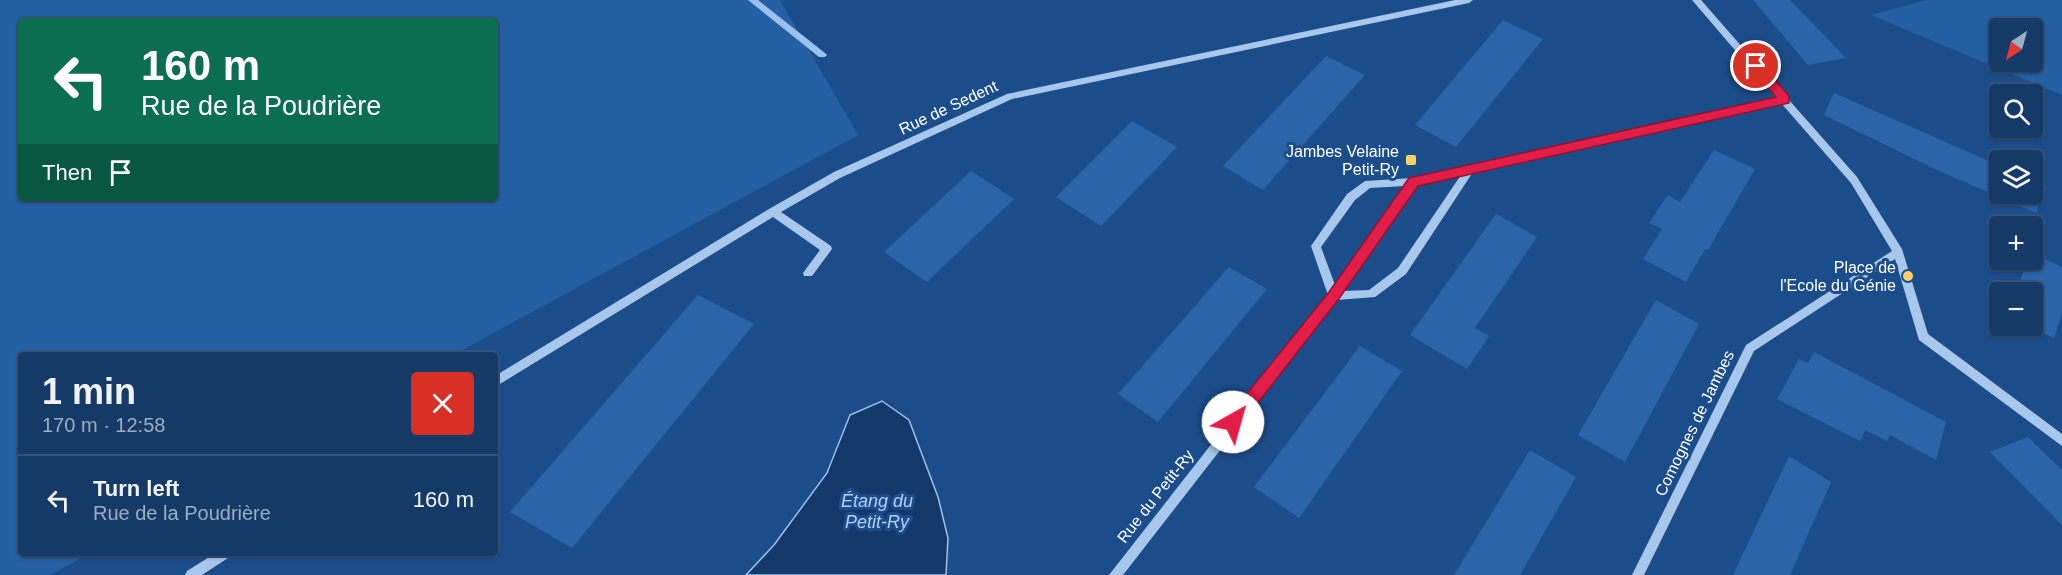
<!DOCTYPE html>
<meta charset="utf-8">
<style>
:root{--surface:#153a68;--page:#1e416e;--text:#f1f3f6;--muted:#9dadc0;--line:#34547c}
body{margin:0;font-family:Helvetica,sans-serif;background:var(--page);color:var(--text);height:100vh;display:flex;flex-direction:column;font-size:22px;white-space:nowrap}
*{box-sizing:border-box;margin:0}
p{font-size:20px;color:var(--muted)}
.icon{flex:none;width:33px;height:33px;fill:none;stroke:currentColor;stroke-width:2;stroke-linecap:round;stroke-linejoin:round}
.map{position:relative;flex:1;overflow:hidden}
.sheet{position:absolute;left:18px;top:352px;width:480px;height:204px;display:flex;flex-direction:column;background:var(--surface);border-radius:6px;box-shadow:0 2px 4px #0004,0 0 0 2px var(--line)}
.sheet>*{flex:none}
.hud{position:absolute;left:18px;top:18px;width:480px;height:183px;border-radius:6px;box-shadow:0 2px 4px #0004,0 0 0 2px var(--line);background:#0b6e4f;color:#fff;overflow:hidden}
.needle{width:39px;rotate:216deg}
.controls{position:absolute;left:1989px;top:18px;display:grid;gap:12px}
.controls a{display:grid;place-items:center;width:54px;height:54px;border-radius:6px;background:var(--surface);box-shadow:0 2px 4px #0004,0 0 0 2px var(--line);font-size:30px}
.pin{position:absolute;display:grid;place-items:center;width:51px;height:51px;color:#fff;margin:-26px;border:3px solid #fff;border-radius:50%;box-shadow:0 2px 6px #0007}
.me{position:absolute;width:66px;margin:-33px;rotate:38deg;stroke-linejoin:round;filter:drop-shadow(0 0 4px #0008)}
.turn{display:flex;align-items:center;gap:21px;height:126px;padding:0 24px;font-size:27px}
.turn .icon{width:78px;height:78px;stroke-width:2.5}
.turn b{display:block;font-size:42px;line-height:51px}
.then{display:flex;align-items:center;height:57px;padding:0 24px;background:#0003;gap:12px;font-size:22px}
.round{display:grid;place-items:center;flex:none;width:63px;height:63px;border-radius:6px;background:var(--page)}
.overview{display:flex;align-items:center;justify-content:space-between;height:102px;padding:0 24px}
h1{font-size:36px;font-weight:700;line-height:45px}
ul{padding:0;list-style:none}
li{display:flex;align-items:center;gap:18px;height:90px;padding:0 24px;border-top:2px solid var(--line)}
li div{flex:1}
li b{display:block;font-size:22px}
li em{font-style:normal}
.map>svg:first-child{display:block}
.green{fill:#255fa4;fill-rule:evenodd}
.water{fill:#133869;stroke:#9bc2ee;stroke-width:1.5}
.lines{fill:none;stroke-linecap:round;stroke-linejoin:round}
.stream{fill:#9bc2ee;fill-rule:evenodd}
.building{fill:#2b64a9}
.minor{fill:#a8c7ed;fill-rule:evenodd}
.route{fill:#e11d48;stroke:#92132f;stroke-width:1.5}
.poi-dot{fill:#fdd165;stroke:#1c4d8b;stroke-width:2}
.labels{text-anchor:middle;stroke-width:6;stroke-linejoin:round;paint-order:stroke}
.street-label{font-size:16px;fill:#fff;stroke:#1c4d8b}
.poi-label{font-size:16px;fill:#fff;stroke:#1c4d8b;text-anchor:end}
.water-label{font-size:18px;font-style:italic;fill:#b3d1f4;stroke:#1c4d8b}
</style>
<div class="map">
<svg width="2062" height="575" viewBox="0 0 2062 575">
<rect width="100%" height="100%" fill="#1c4d8b"/>
<g class="green">
<path d="M0,0H780L858,135L453,355L21,356V554H89L50,575H0ZM21,21H495V198H21Z"/>
<path d="M1927,0H2062V95L1871,15ZM2000,28H2032V62H2000Z"/>
</g>
<path class="water" d="M882,401L909,420L938,497L948,538L946,575H746L774,545L827,473L850,415Z"/>
<g class="lines">
<path class="stream" d="M748,0H758L825,53L827,55L825,57H819Z"/>
</g>
<g class="building">
<path d="M1753,0H1790L1846,58L1808,65Z"/>
<path d="M1503,20L1543,39L1456,147L1415,125Z"/>
<path d="M1326,56L1365,75L1263,190L1223,166Z"/>
<path d="M1834,93L2000,166V194H2032V181L2046,187L2036,213L1935,169L1824,115Z"/>
<path d="M1132,121L1177,147L1101,226L1056,197Z"/>
<path d="M1714,150L1755,169L1708,250L1705,249L1686,282L1643,259L1662,229L1649,223L1668,195L1680,202Z"/>
<path d="M971,171L1014,199L927,282L884,252Z"/>
<path d="M1496,214L1537,237L1475,328L1489,336L1467,369L1410,335Z"/>
<path d="M2032,253L2062,267V313L2054,338L2029,326H2032V292H2016L2028,260H2032Z"/>
<path d="M1229,267L1267,289L1158,422L1118,394Z"/>
<path d="M698,295L754,324L572,548L510,512Z"/>
<path d="M1656,300L1699,324L1625,462L1578,435Z"/>
<path d="M1360,346L1402,371L1299,518L1254,487Z"/>
<path d="M1814,352L1946,422L1936,460L1890,435L1887,441L1865,430L1860,441L1777,399L1799,359L1808,363Z"/>
<path d="M2028,437L2062,470V525L1990,452Z"/>
<path d="M1530,450L1576,477L1520,575H1454Z"/>
<path d="M1789,456L1831,482L1790,575H1733Z"/>
</g>
<g class="lines">
<g class="minor">
<path d="M1455,0H1473L1469,3L1012,99L840,178L781,212L831,246L832,249L812,276H804L803,273L820,250L773,217L495,387V376L769,209L834,172L1007,94Z"/>
<path d="M1692,0H1701L1785,96L1788,97L1789,100L1857,177L1902,249L1928,334L2062,434V446L1919,340L1895,259L1754,351L1644,575H1632L1746,345L1892,251L1851,183L1781,103L1473,172L1406,274L1375,297L1337,300L1123,575H1109L1328,295L1311,246L1347,194L1365,181L1413,178L1776,98ZM1461,175L1398,268L1369,290L1343,291L1416,185ZM1405,186L1335,285L1321,247L1355,200L1370,188Z"/>
<path d="M214,554H230L228,558L202,575H185L187,571Z"/>
</g>
</g>
<path class="route" d="M1756,62L1760,63L1789,96V103L1418,186L1338,300L1239,427L1233,429L1228,427L1226,422L1228,417L1329,292L1409,178L1776,97L1751,69L1750,66Z"/>
<g class="poi-dot">
<rect x="1405" y="154" width="12" height="12" rx="3"/>
<circle cx="1908" cy="276" r="6"/>
</g>
<g class="labels">
<g class="street-label">
<text transform="translate(948 107) rotate(-25)" y="6">Rue de Sedent</text>
<text transform="translate(1694 423) rotate(-64)" y="6">Comognes de Jambes</text>
<text transform="translate(1155 496) rotate(-52)" y="6">Rue du Petit-Ry</text>
</g>
<g class="poi-label">
<text x="1399" y="157">Jambes Velaine<tspan x="1399" dy="18">Petit-Ry</tspan></text>
<text x="1896" y="273">Place de<tspan x="1896" dy="18">l'Ecole du Génie</tspan></text>
</g>
<g class="water-label">
<text x="877" y="507">Étang du<tspan x="877" dy="21">Petit-Ry</tspan></text>
</g>
</g>
</svg>
<div class="controls">
<a><svg class="needle" viewBox="-14 -14 28 28"><path d="M0-13l5 13h-10z" fill="#e53935"/><path d="M0 13l5-13h-10z" fill="#9dadc0"/></svg></a>
<a><svg class="icon" aria-label="search" viewBox="0 0 24 24"><circle cx="10" cy="10" r="6"/><path d="M15 15l6 6"/></svg></a>
<a><svg class="icon" aria-label="layers" viewBox="0 0 24 24"><path d="M12 4l9 5-9 5-9-5zM3 14l9 5 9-5"/></svg></a>
<a>+</a>
<a>−</a>
</div>
<div class="pin" style="left:1756px;top:66px;background:#d93025"><svg class="icon" aria-label="arrive" viewBox="0 0 24 24"><path d="M6 21V4h12l-3 4 3 4H6"/></svg></div>
<svg class="me" style="left:1233px;top:422px" viewBox="-20 -20 40 40"><circle r="19" fill="#fff"/><path d="M0-13L10 11 0 6-10 11z" fill="#e11d48"/></svg>
<div class="hud">
<div class="turn"><svg class="icon" aria-label="left" viewBox="0 0 24 24"><path d="M17 20v-9H6M10 6l-5 5 5 5"/></svg><div><b>160 m</b>Rue de la Poudrière</div></div>
<div class="then">Then<svg class="icon" aria-label="arrive" viewBox="0 0 24 24"><path d="M6 21V4h12l-3 4 3 4H6"/></svg></div>
</div>
<section class="sheet">
<div class="overview"><div><h1>1 min</h1><p>170 m · 12:58</p></div><a class="round" style="background:#d93025;color:#fff"><svg class="icon" aria-label="close" viewBox="0 0 24 24"><path d="M6 6l12 12M18 6L6 18"/></svg></a></div>
<ul>
<li><svg class="icon" aria-label="left" viewBox="0 0 24 24"><path d="M17 20v-9H6M10 6l-5 5 5 5"/></svg><div><b>Turn left</b><p>Rue de la Poudrière</p></div><em>160 m</em></li>
</ul>
</section>
</div>
